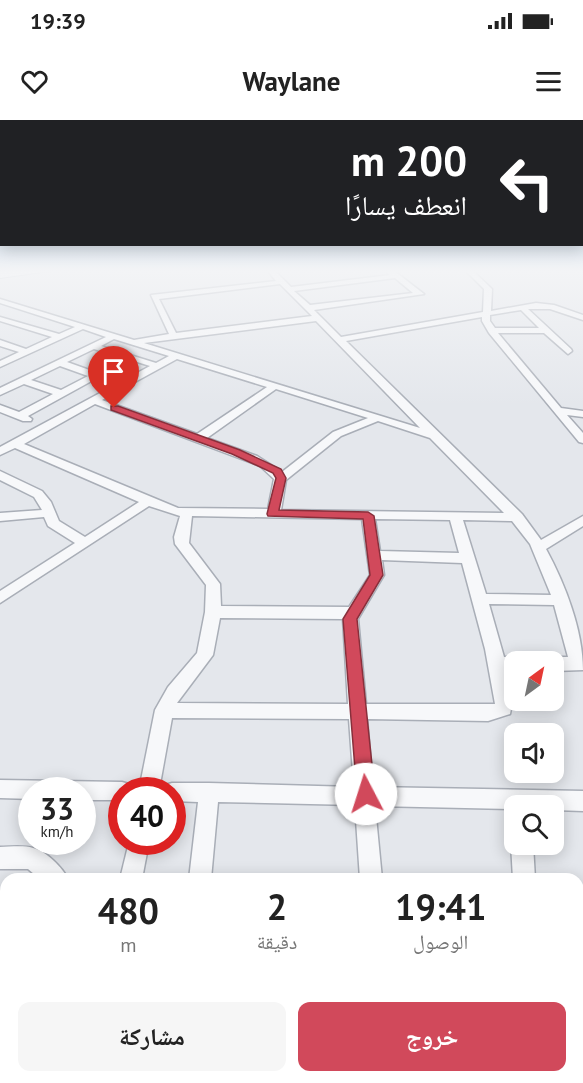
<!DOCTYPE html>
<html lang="ar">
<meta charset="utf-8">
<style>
:root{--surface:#fff;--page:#f6f6f6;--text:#222;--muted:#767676;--accent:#d1495b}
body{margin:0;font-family:"PT Sans","Noto Naskh Arabic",sans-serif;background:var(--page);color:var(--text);direction:rtl;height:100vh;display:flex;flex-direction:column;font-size:22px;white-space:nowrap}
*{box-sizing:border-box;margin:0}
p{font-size:20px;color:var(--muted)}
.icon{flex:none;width:33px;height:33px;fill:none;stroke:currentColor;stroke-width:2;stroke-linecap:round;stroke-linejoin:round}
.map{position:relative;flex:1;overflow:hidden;direction:ltr}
.panel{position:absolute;left:0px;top:753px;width:584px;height:210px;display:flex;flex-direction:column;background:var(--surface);border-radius:18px 18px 0 0;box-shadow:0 3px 15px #0003;direction:rtl}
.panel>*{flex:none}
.hud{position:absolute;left:0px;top:0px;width:584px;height:126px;box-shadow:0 3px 15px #0003;direction:rtl;background:#202124;color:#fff;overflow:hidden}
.needle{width:39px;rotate:33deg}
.buttons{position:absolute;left:504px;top:531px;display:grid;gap:12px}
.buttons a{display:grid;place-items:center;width:60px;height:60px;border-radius:12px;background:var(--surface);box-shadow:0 3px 15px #0003;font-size:30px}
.speed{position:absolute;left:18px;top:657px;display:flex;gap:12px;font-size:30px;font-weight:700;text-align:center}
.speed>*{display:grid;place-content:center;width:78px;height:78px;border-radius:50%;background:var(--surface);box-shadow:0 3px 15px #0003;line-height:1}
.speed small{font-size:15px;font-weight:400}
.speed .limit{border:9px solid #d22;background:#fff;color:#111}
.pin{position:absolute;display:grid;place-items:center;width:51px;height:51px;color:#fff;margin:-62px -26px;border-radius:50% 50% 50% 0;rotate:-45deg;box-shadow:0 0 6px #0007}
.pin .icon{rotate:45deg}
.me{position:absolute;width:66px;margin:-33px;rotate:355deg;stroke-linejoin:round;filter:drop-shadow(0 0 4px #0008)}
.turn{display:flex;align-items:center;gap:21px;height:126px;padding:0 18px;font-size:27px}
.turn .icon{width:78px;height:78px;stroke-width:2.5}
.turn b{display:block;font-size:42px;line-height:51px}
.eta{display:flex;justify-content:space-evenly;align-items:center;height:102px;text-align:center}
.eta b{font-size:36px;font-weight:800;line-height:42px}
.action{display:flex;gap:12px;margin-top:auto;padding:12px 18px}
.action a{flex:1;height:69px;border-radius:12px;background:var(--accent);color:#fff;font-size:24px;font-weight:800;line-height:69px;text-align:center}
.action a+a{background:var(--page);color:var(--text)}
.status{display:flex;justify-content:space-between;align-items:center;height:42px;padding:0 30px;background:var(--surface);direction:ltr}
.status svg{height:16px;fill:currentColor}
header{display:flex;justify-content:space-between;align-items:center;height:78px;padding:0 18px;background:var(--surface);font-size:27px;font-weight:800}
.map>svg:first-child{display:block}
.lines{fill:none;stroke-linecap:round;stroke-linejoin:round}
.minor-casing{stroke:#a9aeb7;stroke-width:3}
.major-casing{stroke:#a3abb8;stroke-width:2}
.minor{fill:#f7f8fa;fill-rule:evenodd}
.major{fill:#fff;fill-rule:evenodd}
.route{fill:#d1495b;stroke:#882f3b;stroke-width:1.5}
</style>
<div class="status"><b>19:39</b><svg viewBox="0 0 49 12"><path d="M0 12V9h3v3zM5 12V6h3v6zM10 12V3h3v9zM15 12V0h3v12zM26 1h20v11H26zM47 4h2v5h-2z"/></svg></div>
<header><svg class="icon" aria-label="menu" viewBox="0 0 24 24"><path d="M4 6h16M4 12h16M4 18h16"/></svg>Waylane<svg class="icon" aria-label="heart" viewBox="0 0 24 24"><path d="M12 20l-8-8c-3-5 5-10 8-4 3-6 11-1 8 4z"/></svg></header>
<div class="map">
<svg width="583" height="963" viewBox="0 0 583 963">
<rect width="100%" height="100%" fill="#e4e7ec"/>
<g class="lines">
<g class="minor-casing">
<g id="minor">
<path d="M267,150H274L291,167L390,155L385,150H393L424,174L314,190L341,217L483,192L484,169L465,150H472L492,169L491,191L536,183L554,185L583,195V200L550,189H528L571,229L572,231L568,234L544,213H498L561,288L583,291V297L567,295L583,313V323L579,322L489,213L482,201V197L346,221L522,394L541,420L583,396V406L546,429C565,464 583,510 583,550L554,551V542H547L554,537H568L554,485L489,484L504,537H514L521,542H514V550L507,551L513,578L510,594L488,601L367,599L373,667L583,671V691L554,690V686H514V689L375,686L382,759H360L355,685L218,682L211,759H189L198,682L172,681V670H163L165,665L172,663H209L354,667L349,599L172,598L159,670H139L155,590L168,567L197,533L205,492L206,465L175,424L174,417L180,396L149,386L0,483V471L75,423L48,406L44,397L0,401V393L42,390L34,377L0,360V351L42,371L51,382L59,401L85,417L139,382L15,328L0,335V327L150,246L131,240L104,255L105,259L97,258L28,296L32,299L31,301H23L0,292V285L19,292L53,274L24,264L0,275V268L106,217L83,209L0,247V241L19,232L0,226V220L26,229L52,217L0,201V197L59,214L75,207L0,183V179L134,220L169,214L151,175L276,161ZM395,158L413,173L310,185L294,171ZM280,164L312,196L176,213L159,179ZM521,190L539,208H495L490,201V195ZM316,201L420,308L144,223ZM114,219L169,236L156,243L101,226ZM94,229L122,238L95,252L67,242ZM177,239L267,267L197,314L102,280ZM60,246L88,256L61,270L31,260ZM276,269L368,298L333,312L282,352L257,336L207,318ZM95,284L260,346L274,359L268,389L178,388L24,324ZM378,301L430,318L504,393L281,390L286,360L341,316ZM192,396L362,399L370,455L349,487L221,486L220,464L189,423ZM375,399L450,400L459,433L380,431ZM463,400L512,401L530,424L551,475L486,474ZM382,440L462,443L485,529L495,584H366L358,499L384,455ZM220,498L343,499L348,584L177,583L213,535Z"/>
<path d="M0,660L122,662L129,664L132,670H122V680H82V670H32V679L0,678Z"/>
<path d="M514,717V724H533L535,759H513L511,724Z"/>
<path d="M129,722H149L142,759H120Z"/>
<path d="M0,727C10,727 23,725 33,728C46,731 63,748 68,759H40L28,749H0Z"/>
<rect x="0" y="928" width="6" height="26"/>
<path d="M81,957H107L105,963H79Z"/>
<path d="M284,957H313L315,963H286Z"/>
<path d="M368,957H394L395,963H369Z"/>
<rect x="464" y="957" width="26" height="6"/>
</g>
</g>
<g class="major-casing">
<path id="major" d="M22,150H56L0,158V152Z"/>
</g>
<use href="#minor" class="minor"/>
<use href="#major" class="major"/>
</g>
<linearGradient id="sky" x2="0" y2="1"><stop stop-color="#8bb4dd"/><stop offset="0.53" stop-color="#f3f4f6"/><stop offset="1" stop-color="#f3f4f6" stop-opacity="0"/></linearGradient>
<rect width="583" height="285" fill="url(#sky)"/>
<path class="route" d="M111,286H118L240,330L281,349L286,358L279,390L368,392L374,396L383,455L357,499L375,674L372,680L366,683L359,680L357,674L343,499L370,455L363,399L268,396L267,394L276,358L273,353L232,334L111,290Z"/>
</svg>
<div class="buttons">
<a><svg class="needle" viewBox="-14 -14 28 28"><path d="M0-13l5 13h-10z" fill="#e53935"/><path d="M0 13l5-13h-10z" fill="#767676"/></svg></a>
<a><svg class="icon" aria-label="sound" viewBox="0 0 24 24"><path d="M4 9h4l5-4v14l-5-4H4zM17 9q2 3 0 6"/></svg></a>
<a><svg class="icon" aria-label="search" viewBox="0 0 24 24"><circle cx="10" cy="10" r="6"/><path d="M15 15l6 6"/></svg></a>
</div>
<div class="speed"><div>33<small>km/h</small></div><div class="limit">40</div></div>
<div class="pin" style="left:114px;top:288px;background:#d93025"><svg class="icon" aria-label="arrive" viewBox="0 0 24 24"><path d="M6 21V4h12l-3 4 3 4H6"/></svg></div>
<svg class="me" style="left:366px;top:674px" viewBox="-20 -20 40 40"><circle r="19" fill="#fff"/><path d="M0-13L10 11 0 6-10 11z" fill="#d1495b"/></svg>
<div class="hud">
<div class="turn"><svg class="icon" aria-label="left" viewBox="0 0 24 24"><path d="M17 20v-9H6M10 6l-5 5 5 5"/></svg><div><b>200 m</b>انعطف يسارًا</div></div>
</div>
<section class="panel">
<div class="eta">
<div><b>19:41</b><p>الوصول</p></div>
<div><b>2</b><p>دقيقة</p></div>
<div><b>480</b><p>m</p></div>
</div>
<div class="action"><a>خروج</a><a>مشاركة</a></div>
</section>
</div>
